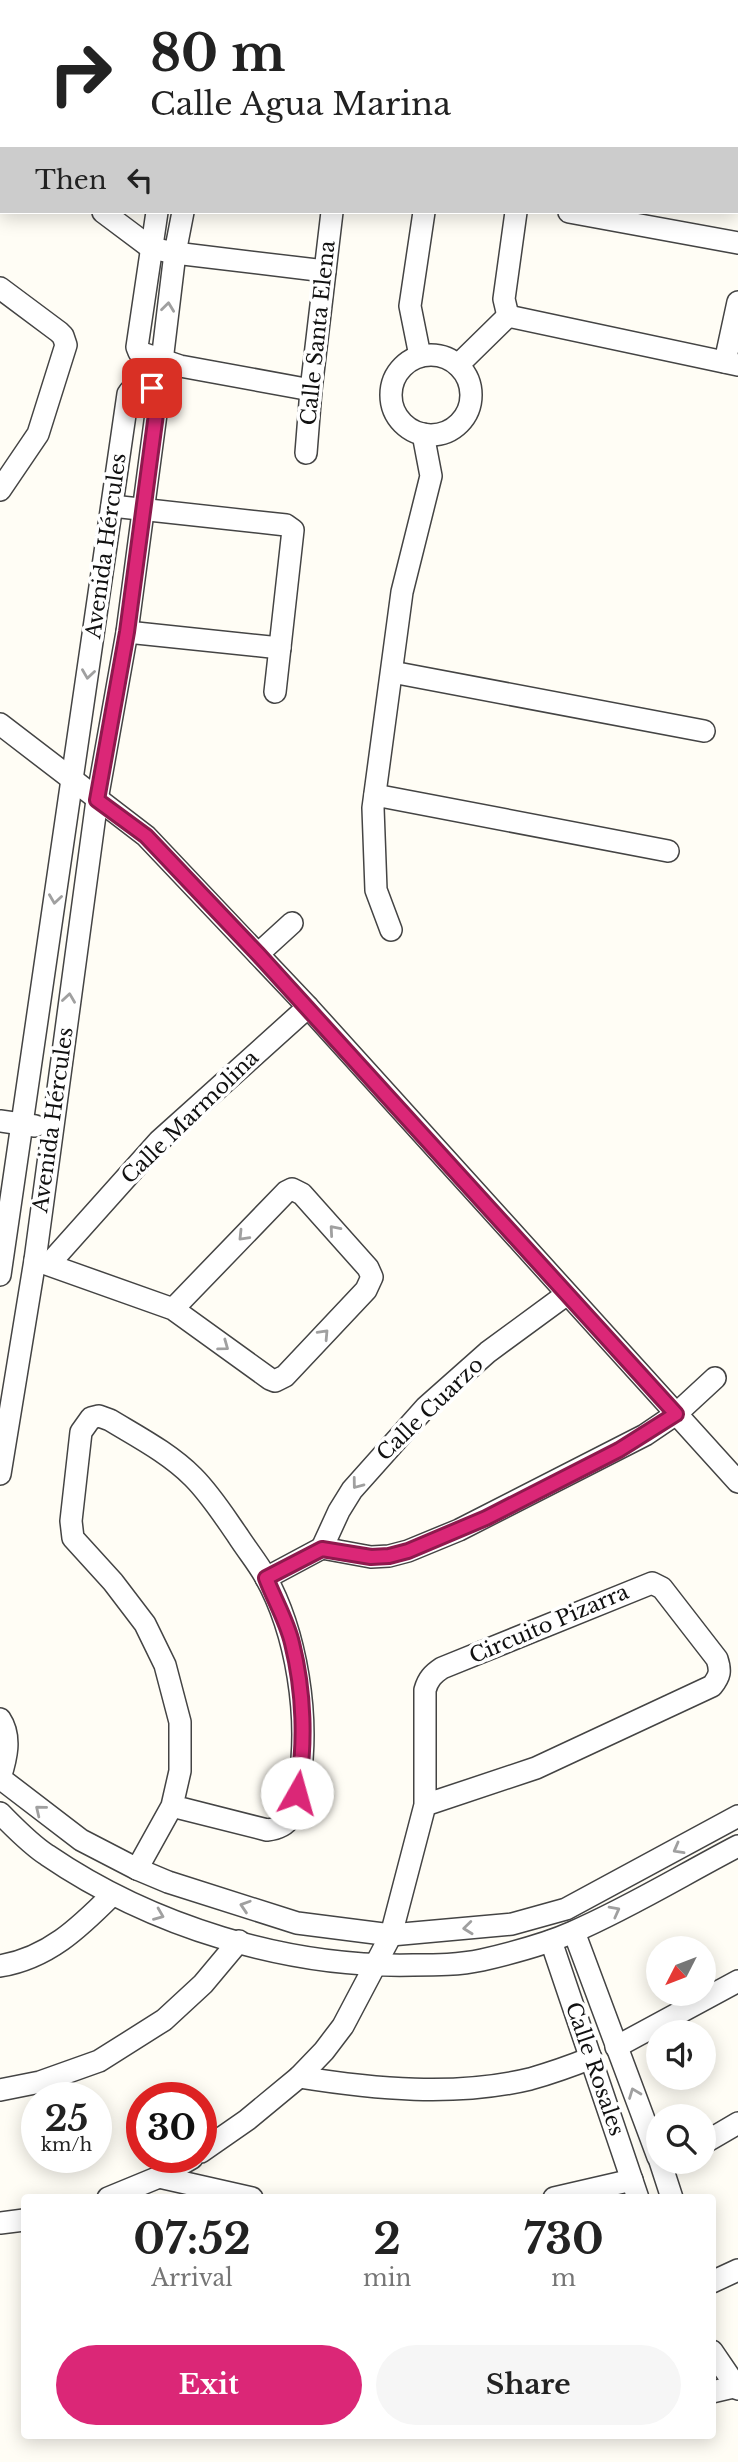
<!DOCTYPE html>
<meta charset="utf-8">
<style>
:root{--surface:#fff;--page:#f6f6f6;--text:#222;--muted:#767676;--accent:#db2777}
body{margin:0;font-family:"Libre Baskerville",serif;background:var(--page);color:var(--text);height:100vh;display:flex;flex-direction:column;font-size:26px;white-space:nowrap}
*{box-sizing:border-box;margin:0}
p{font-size:23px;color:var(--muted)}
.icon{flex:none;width:38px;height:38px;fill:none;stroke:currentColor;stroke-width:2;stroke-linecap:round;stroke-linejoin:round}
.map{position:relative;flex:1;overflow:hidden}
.panel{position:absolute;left:21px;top:2194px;width:695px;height:245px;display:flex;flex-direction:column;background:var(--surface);border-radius:7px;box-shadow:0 4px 18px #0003}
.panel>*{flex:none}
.top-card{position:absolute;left:0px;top:0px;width:738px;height:214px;box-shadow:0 4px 18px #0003;background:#fff;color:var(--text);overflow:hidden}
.needle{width:46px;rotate:228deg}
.tools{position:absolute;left:646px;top:1936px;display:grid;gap:14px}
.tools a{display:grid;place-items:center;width:70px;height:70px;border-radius:50%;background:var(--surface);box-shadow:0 4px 18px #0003;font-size:35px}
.speed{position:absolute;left:21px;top:2082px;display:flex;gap:14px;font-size:35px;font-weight:700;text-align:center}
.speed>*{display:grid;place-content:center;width:91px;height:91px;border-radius:50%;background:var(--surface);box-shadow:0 4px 18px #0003;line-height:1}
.speed small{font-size:18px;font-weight:400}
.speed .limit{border:10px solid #d22;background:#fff;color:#111}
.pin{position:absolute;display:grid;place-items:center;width:60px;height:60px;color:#fff;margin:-30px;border-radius:14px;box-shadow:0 4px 10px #0006}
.me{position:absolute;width:77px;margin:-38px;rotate:7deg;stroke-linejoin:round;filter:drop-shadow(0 0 5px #0008)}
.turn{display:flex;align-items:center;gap:24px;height:147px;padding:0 35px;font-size:32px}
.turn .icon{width:91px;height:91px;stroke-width:2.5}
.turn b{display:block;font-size:49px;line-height:60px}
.then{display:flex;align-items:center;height:66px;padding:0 35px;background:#0003;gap:14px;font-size:26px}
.eta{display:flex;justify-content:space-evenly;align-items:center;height:119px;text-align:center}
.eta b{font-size:42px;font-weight:700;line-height:49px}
.cta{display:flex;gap:14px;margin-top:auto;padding:14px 35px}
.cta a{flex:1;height:80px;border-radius:42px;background:var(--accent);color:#fff;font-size:28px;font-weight:700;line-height:80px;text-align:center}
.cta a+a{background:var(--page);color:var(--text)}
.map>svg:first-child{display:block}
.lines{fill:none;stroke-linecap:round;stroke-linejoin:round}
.minor-casing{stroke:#444;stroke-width:24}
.path{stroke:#333;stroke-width:3.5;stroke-dasharray:7 3.5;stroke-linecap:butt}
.minor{stroke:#fff;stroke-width:21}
.oneway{stroke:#a0a0a0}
.route-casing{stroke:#8e194d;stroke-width:18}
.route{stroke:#db2777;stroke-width:12}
.labels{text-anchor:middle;stroke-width:7;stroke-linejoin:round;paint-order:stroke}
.street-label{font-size:21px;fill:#111;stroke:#fff}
</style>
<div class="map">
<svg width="738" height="2462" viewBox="0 0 738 2462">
<rect width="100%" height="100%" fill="#fffdf5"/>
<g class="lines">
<g class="minor-casing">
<g id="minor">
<path d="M19,0L21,2"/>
<path d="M196,2V0"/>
<path d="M225,2V0"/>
<path d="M362,2L363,0"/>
<path d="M453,2L454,0"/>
<path d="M544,2V0"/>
<path d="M0,25L2,23"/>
<path d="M737,116L738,117"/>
<path d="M0,134L2,135"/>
<path d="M103,212L151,248L175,253L325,271"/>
<path d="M157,212L137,347L139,352L180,366L311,390"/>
<path d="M569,212L738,243"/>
<path d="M0,288L59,332L63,336L66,345L38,434L0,490"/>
<path d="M508,316L738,365"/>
<path d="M508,316L504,299L516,212"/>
<circle cx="431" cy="395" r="40"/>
<path d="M420,356L410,306L424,212"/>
<path d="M162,361L175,253L183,212"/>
<path d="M725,362L738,302"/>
<path d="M458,365L508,316"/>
<path d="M306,453L311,390L332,212"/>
<path d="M112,506L286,525L293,530L275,692"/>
<path d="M127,632L280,648"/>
<path d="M392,672L704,731"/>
<path d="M0,724L146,836L308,1007L738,1482"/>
<path d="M375,795L668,851"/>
<path d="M391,930L376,890L373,808L402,592L431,476L423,434"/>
<path d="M258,954L292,923"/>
<path d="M0,1121L35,1126"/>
<path d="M35,1260L173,1309L270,1379L275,1381L285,1376L366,1290L372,1277L368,1268L302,1194L292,1189L286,1192L173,1309"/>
<path d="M49,1264L159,1141L308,1007"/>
<path d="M0,1275L128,394C136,380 154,383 158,399L127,632L97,800L35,1260L0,1474"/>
<path d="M322,1548L339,1511L352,1490L426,1407L488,1352L567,1294"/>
<path d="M266,1578L322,1548L371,1557L389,1556L408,1551L459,1530L645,1435L676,1414L715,1378"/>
<path d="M0,1719C12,1737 6,1759 0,1778"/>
<path d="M0,1778L81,1840L137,1869L168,1882L297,1923L391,1935L512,1924L566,1909L738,1816"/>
<path d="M0,1813C15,1828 30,1844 47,1855C151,1926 287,1968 413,1965C436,1965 459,1965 482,1960C512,1953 544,1945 573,1932C629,1908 684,1874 738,1846"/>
<path d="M137,1869L172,1806L180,1771V1722L165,1665L145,1624L113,1582L73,1538L71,1521L81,1432L91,1418L99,1416L110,1420C138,1437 169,1453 193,1477C211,1495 224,1516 238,1536C247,1550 257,1562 265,1576C297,1633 310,1718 299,1783C294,1807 296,1827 267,1830L172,1806"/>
<path d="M574,1932L658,2157"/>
<path d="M551,1941L638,2198"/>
<path d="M0,1966C48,1958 79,1928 112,1895"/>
<path d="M616,2047L738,1981"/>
<path d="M299,2077C374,2089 455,2097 530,2079C551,2073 571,2066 591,2058"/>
<path d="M0,2090L40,2082L99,2061L164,2020L203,1984L239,1941"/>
<path d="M704,2143L738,2123"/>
<path d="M201,2152L247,2120L299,2077L324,2051L343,2026L391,1935L425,1805V1690C428,1679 433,1674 442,1668L652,1583L662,1588L717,1659C721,1671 720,1676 712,1686L536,1768L425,1805"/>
<path d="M660,2161L672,2198"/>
<path d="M159,2177L252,2198"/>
<path d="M108,2198L159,2177L192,2158"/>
<path d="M554,2198L632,2180"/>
<path d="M0,2223L24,2220"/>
<path d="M712,2282L738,2270"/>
<path d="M712,2351L738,2389"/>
<path d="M712,2392L738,2386"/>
</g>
</g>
<g class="path">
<path d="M73,0L74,2"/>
<path d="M113,0L116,2"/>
<path d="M127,2L130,0"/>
<path d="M151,2L152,0"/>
</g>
<use href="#minor" class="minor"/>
</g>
<defs><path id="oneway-chevron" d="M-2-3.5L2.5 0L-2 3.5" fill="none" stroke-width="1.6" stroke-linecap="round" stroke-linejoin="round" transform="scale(1.75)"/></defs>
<g class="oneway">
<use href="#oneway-chevron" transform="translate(168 307) rotate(-83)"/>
<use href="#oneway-chevron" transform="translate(88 674) rotate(98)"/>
<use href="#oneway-chevron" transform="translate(55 899) rotate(98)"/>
<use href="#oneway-chevron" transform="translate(69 998) rotate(-82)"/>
<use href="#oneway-chevron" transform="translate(334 1230) rotate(-131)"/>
<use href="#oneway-chevron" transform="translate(243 1236) rotate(134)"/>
<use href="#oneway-chevron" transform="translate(324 1334) rotate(-47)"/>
<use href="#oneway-chevron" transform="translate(224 1346) rotate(36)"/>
<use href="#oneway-chevron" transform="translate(357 1484) rotate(127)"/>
<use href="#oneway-chevron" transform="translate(40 1810) rotate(-141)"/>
<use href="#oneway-chevron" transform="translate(678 1849) rotate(151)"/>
<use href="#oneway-chevron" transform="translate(245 1906) rotate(-162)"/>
<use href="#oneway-chevron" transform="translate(615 1911) rotate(-28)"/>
<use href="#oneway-chevron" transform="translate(159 1915) rotate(22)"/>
<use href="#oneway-chevron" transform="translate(468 1928) rotate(174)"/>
<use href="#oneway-chevron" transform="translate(634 2093) rotate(-111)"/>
</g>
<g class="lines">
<g class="route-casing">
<path id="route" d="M152,388L157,393L158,399L127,632L97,800L146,836L258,954L676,1414L619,1450L486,1518L408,1551L389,1556L371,1557L322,1549L266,1578C274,1599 287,1621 292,1643C304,1691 306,1745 297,1793"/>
</g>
<use href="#route" class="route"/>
</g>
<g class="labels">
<g class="street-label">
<text transform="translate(318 333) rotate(-84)" y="7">Calle Santa Elena</text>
<text transform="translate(106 546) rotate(-82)" y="7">Avenida Hércules</text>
<text transform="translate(190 1117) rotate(-44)" y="7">Calle Marmolina</text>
<text transform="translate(53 1120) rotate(-82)" y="7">Avenida Hércules</text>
<text transform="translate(430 1409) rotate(-44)" y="7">Calle Cuarzo</text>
<text transform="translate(549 1624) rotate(-23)" y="7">Circuito Pizarra</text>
<text transform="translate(595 2069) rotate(71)" y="7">Calle Rosales</text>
</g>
</g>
</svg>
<div class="tools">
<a><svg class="needle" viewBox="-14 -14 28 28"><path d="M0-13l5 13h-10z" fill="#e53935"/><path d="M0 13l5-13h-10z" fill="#767676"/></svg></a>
<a><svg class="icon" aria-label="sound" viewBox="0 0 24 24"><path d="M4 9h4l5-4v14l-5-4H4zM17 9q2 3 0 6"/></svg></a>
<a><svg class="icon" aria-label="search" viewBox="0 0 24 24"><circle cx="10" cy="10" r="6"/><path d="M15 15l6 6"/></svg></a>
</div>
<div class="speed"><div>25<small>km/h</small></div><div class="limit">30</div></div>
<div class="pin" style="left:152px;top:388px;background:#d93025"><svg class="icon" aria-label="arrive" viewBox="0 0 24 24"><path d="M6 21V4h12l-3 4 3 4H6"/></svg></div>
<svg class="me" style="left:297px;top:1793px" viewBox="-20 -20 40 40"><circle r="19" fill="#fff"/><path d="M0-13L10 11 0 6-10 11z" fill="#db2777"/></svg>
<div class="top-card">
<div class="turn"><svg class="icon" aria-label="right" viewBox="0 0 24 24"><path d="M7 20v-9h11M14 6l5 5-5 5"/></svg><div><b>80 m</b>Calle Agua Marina</div></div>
<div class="then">Then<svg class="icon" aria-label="left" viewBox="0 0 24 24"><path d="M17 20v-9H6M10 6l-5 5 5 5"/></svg></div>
</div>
<section class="panel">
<div class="eta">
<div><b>07:52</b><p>Arrival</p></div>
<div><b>2</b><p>min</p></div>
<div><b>730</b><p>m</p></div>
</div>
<div class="cta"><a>Exit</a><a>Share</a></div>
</section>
</div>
